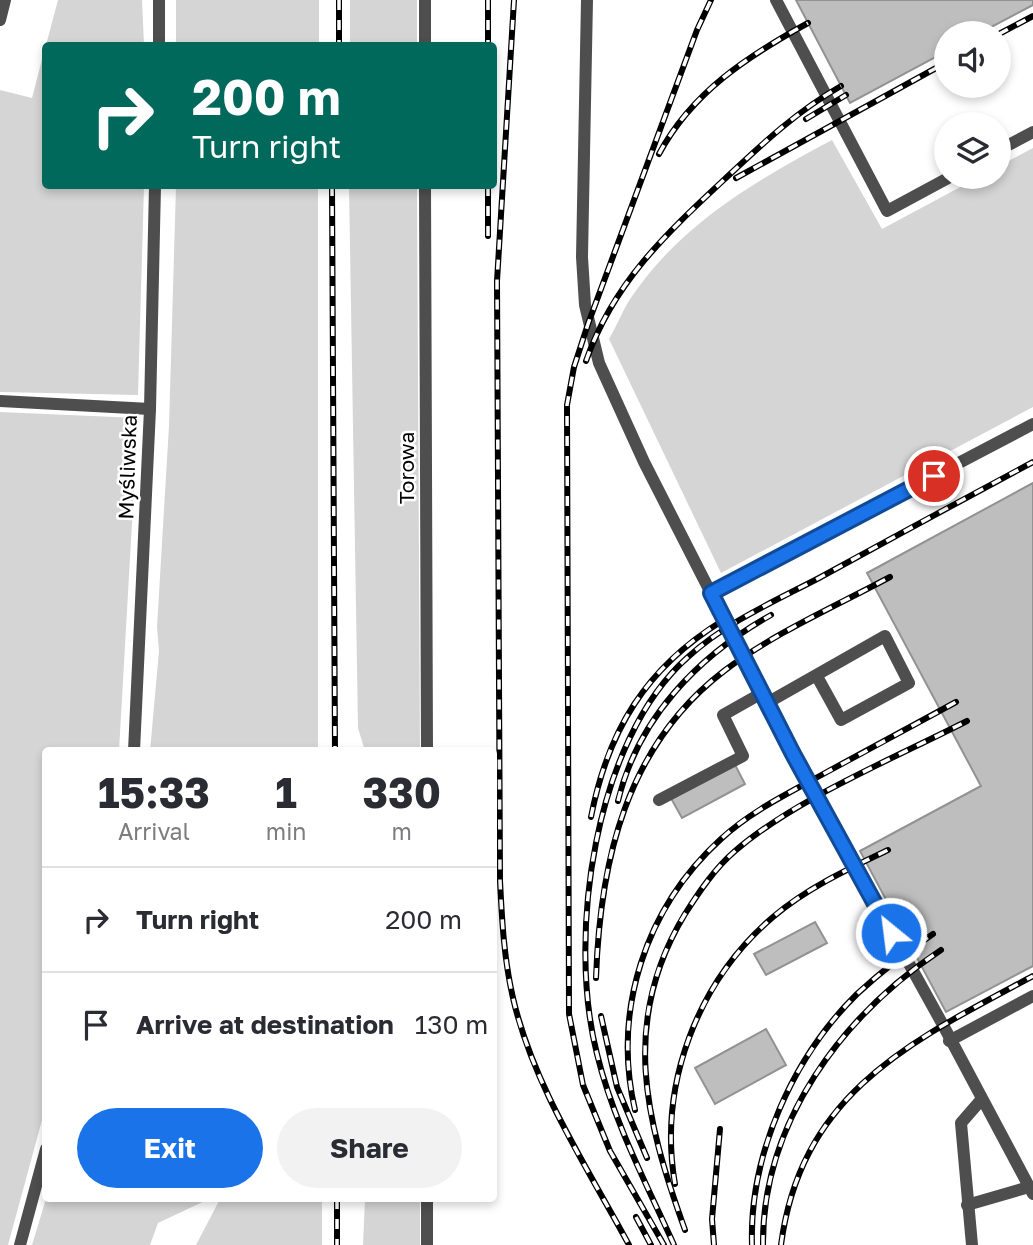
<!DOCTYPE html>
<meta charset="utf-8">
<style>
:root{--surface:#fff;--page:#f2f2f3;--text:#2b2b33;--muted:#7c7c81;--line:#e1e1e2;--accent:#1a73e8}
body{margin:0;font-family:"Golos Text",sans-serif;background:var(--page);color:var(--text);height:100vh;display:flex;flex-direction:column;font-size:26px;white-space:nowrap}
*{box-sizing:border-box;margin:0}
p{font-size:23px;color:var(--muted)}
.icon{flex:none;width:38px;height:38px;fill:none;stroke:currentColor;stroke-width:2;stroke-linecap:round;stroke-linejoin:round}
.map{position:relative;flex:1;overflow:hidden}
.drawer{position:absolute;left:42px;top:747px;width:455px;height:455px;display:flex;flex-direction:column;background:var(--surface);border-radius:7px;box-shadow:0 4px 10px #0003}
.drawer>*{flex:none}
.banner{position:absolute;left:42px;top:42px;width:455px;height:147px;border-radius:7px;box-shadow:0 4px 10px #0003;background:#00695c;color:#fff;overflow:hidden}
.fabs{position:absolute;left:934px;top:21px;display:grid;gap:14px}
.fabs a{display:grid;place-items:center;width:77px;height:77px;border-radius:50%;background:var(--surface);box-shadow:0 4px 10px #0003;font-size:35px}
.pin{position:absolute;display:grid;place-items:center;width:60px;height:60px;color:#fff;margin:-30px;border:4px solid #fff;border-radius:50%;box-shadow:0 2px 7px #0007}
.me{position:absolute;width:77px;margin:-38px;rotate:331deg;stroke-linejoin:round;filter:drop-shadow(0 0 5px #0008)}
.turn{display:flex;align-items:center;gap:24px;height:147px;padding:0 35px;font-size:32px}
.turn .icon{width:91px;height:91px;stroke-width:2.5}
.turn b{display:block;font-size:49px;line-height:60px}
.eta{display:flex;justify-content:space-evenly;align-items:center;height:119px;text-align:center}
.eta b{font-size:42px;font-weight:700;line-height:49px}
.button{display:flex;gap:14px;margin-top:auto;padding:14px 35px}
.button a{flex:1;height:80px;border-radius:42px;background:var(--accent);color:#fff;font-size:28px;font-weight:700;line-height:80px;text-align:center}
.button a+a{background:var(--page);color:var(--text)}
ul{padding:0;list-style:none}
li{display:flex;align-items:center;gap:21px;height:105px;padding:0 35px;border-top:2px solid var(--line)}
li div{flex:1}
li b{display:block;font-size:26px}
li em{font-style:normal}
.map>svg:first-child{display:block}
.green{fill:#d5d5d5}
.building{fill:#bebebe;stroke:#929292;stroke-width:2}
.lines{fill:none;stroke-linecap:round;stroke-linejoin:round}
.minor{stroke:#4e4e4e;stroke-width:12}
.rail-casing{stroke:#000;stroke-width:6}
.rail{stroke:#fff;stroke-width:3.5;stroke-dasharray:10;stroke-linecap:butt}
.route-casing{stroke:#114b97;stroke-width:18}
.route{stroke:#1a73e8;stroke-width:12}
.labels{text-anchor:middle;stroke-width:5;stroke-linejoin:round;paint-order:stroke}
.street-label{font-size:21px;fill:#000;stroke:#fff}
</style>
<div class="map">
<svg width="1033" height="1245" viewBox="0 0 1033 1245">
<rect width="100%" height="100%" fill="#fff"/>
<g class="green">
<path d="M58,0H142L144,45H46Z"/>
<rect x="176" y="0" width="143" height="45"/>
<rect x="350" y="0" width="67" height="45"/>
<path d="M45,48L46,186H144L138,395L0,392V90L32,98Z"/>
<path d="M832,140L882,229L979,177H999V166L1033,148V407L721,573L609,339C618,324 624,306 635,292C685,221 757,180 832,140Z"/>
<path d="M176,186H318V751H150L159,651L157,627L169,426Z"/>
<path d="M349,186H417L420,751H365L358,728Z"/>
<path d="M0,412L138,418L119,751H46L45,1109L8,1245H0Z"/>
<path d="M46,1199H209L158,1223L150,1245H32Z"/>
<path d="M220,1199H322V1245H196Z"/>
<path d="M365,1199H420V1245H363Z"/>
</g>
<g class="building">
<path d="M796,0H1033V5L980,33H947V51L850,103Z"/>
<path d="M1033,483V966L946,1012L860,851L981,786L867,573Z"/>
<path d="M732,759L745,784L682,818L668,793Z"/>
<path d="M815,922L827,943L766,975L754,954Z"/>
<path d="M766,1029L786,1065L715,1104L695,1068Z"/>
</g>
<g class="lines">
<g class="minor">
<path d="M159,0V46"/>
<path d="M587,0L582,257L585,305L599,363L644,462L793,754L943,1025L1033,1194"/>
<path d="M776,0L887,211L950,177"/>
<path d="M0,20L5,0"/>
<path d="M425,46V0"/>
<path d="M999,150L1033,132"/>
<path d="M425,186L427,751"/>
<path d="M0,401L150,409"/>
<path d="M711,593L1033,424"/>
<path d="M767,703L885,636L909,683L841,720L819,680"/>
<path d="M134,751L150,409L155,186"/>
<path d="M659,800L743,756L723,715L762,693"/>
<path d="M949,1041L1033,996"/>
<path d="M967,1205L1029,1187"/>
<path d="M20,1245L46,1149"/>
<path d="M427,1245V1199"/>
<path d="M972,1245L961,1123L981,1100"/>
</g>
<g class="rail-casing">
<g id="rail">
<path d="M339,0V46"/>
<path d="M488,0V46"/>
<path d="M514,0L497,281L500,881C502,921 504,959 513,998C533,1085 587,1167 629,1245"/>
<path d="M999,34L1033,16"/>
<path d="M806,119L846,95"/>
<path d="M659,154C692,92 748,56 808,23"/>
<path d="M736,178L947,62"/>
<path d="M332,186L335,751"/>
<path d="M488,186V236"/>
<path d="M586,361C614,281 668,232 728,176C764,142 799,110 841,86"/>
<path d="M618,801C638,718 698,656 771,615"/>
<path d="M591,817C608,730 646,668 722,621"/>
<path d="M596,978C600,861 626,746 724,671C774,633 834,607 890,577"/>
<path d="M601,1016L617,1087L647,1158"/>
<path d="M635,1110C612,1011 645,908 721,839C751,811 789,793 825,773C868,750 912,726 956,702"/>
<path d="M675,1184C658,1085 697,982 773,917C807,888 848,869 888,850"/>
<path d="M337,1199V1245"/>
<path d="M636,1217L651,1245"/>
<path d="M685,1230C645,1119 620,1021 685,914C699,892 715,868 735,851C795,799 895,758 967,721"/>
<path d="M664,1245L610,1151L583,1085L569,1014L567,405L574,367L588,324L697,30L711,0"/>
<path d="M674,1245C646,1183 613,1120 597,1054C567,937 594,740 688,657C725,623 775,601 819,578C890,539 962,500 1033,462"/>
<path d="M714,1245L712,1219L720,1129"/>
<path d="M752,1245C749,1155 793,1057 857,994C881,972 906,952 933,934"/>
<path d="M763,1245C762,1122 843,1015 941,950"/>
<path d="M781,1245C801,1092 912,1041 1033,976"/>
</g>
</g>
<use href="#rail" class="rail"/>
</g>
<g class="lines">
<g class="route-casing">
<path id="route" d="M891,933L793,754L711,593L934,476"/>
</g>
<use href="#route" class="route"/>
</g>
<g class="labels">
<g class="street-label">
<text transform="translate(128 467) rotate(-88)" y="7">Myśliwska</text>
<text transform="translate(407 468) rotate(-90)" y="7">Torowa</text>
</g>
</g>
</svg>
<div class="fabs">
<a><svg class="icon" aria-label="sound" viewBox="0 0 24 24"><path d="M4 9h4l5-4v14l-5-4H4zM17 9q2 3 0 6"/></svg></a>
<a><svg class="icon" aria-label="layers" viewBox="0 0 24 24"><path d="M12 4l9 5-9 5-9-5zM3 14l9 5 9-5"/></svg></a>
</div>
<div class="pin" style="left:934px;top:476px;background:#d93025"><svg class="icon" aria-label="arrive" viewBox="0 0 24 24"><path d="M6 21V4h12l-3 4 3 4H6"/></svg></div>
<svg class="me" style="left:891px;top:933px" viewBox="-20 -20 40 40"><circle r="17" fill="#1a73e8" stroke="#fff" stroke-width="3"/><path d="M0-11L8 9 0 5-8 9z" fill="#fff"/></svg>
<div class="banner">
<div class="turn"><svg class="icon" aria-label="right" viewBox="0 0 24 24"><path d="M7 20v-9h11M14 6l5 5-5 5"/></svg><div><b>200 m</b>Turn right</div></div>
</div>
<section class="drawer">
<div class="eta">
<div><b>15:33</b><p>Arrival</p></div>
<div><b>1</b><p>min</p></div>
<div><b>330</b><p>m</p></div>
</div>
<ul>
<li><svg class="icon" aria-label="right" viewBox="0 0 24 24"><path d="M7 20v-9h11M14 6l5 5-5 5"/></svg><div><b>Turn right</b></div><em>200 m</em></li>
<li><svg class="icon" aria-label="arrive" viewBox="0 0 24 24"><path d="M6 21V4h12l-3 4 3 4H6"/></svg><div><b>Arrive at destination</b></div><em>130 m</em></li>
</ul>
<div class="button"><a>Exit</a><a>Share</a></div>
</section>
</div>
